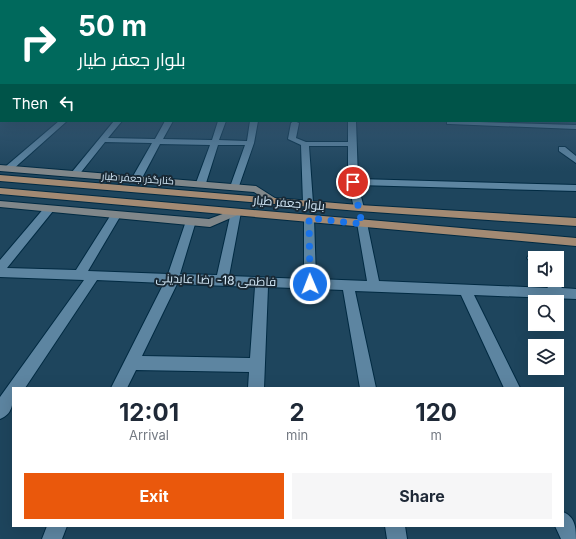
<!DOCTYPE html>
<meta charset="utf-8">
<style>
:root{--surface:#fff;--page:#f6f6f7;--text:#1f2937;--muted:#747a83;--accent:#ea580c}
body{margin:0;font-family:Inter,Cairo,sans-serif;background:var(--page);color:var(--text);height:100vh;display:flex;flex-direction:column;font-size:15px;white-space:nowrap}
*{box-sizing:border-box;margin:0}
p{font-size:13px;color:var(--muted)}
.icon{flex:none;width:22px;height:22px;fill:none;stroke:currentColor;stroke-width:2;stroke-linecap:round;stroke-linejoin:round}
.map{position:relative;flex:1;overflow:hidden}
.sheet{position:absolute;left:12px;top:387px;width:552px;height:140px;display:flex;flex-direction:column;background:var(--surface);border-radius:0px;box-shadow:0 4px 16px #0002}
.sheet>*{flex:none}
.top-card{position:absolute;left:0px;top:0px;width:576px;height:122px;box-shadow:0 4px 16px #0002;background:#00695c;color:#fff;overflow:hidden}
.controls{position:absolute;left:528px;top:251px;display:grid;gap:8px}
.controls a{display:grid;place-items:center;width:36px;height:36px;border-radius:0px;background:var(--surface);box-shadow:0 4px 16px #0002;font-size:20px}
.pin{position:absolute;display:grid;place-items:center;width:34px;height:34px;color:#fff;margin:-17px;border:2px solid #fff;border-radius:50%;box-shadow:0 1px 4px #0007}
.me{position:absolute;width:44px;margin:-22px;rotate:359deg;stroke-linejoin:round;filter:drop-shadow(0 0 3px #0008)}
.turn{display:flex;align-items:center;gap:14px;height:84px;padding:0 12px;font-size:18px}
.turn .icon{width:52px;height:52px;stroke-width:2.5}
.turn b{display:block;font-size:28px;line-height:34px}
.then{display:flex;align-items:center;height:38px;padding:0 12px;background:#0003;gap:8px;font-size:15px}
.eta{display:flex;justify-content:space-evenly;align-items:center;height:68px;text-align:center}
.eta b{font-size:24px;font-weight:700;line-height:28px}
.action{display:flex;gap:8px;margin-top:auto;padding:8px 12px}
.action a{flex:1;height:46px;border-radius:0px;background:var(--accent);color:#fff;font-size:16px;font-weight:700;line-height:46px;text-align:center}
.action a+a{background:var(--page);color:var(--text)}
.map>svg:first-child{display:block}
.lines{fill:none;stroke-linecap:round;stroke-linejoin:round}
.street-casing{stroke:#002a42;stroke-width:2}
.secondary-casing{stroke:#002a42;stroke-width:2}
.primary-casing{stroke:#002a42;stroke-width:2}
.street{fill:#5d85a1;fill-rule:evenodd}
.secondary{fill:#80878a;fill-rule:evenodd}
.primary{fill:#a38a73;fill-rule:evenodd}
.route{stroke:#1a73e8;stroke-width:7;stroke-dasharray:0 12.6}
.labels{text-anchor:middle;stroke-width:4;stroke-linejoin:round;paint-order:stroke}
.far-street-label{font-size:10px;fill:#d7ecfb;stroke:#192935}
.street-label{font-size:12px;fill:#d7ecfb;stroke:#192935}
</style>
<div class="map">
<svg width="576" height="539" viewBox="0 0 576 539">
<rect width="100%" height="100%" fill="#1e455d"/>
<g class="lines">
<g class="street-casing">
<g id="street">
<rect x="0" y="103" width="1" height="4"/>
<rect x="575" y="107" width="1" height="4"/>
<path d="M59,121H67L11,171H5V167Z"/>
<path d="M114,121H122L108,138L155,139L165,121H173L163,139L212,140L218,121H226L219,140L247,141L250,121H258L254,143L238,189L235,190L230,187L245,145H218L206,183L201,186L196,183L210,145L160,144L142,178L137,181L132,178L152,143L105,142L78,176H72V172Z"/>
<path d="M294,121L299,123L296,138L306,142H348V121H356L358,179L576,185V191L358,185L364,208L359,211L354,208L348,182V146H309L313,203L308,206L303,203L301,145L288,139L291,123Z"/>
<path d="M447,121L576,125V129L450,124H447Z"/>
<path d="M559,147H565L576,156V163L559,151Z"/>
<path d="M49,206L54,209L53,211L7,268L76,270L112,213L116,212L121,215L88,271L168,274L186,221L191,218L196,221L180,274L217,275L231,212L236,209L241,212L229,276L304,279V218L309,215L314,218L316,279L367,281L357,223L362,219L367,223L379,281L548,288L543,280H556L562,288L576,289V299L474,295L520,388H504L461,295L355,291L376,388H360L343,290L268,287L264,388H248L249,372L136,370L127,388H111L164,283L97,280L25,388H13C13,401 14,414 0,419V397L84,280L0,277V260L45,207ZM177,284L255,287L250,358L142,356Z"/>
<path d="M533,254L540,258H535V264L531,263L527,258L529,255Z"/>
<path d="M563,512C575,517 576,527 576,539H561L555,526H563Z"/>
<path d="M47,526H67L62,539H42Z"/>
<path d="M385,526H405L407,539H387Z"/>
</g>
</g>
<g class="secondary-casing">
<g id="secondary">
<path d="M0,165L256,186L278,200L276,202H270L254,192L0,171Z"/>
<path d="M0,201L209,219L236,209L241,212L240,214L210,227L0,207Z"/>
</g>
</g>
<g class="primary-casing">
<g id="primary">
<path d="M0,175L359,205L576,218V226L359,211L0,181Z"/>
<path d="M0,188L576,238V246L0,194Z"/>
</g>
</g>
<use href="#street" class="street"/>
<use href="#secondary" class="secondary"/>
<use href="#primary" class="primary"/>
</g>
<linearGradient id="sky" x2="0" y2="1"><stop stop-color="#102633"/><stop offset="0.56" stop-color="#3b5c78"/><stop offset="1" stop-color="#3b5c78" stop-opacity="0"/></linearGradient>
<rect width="576" height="171" fill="url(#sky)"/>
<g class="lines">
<path class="route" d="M310,284L309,218L362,224L353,182"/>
</g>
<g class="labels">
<g class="far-street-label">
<text transform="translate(138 178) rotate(4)" y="4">کنارگذر جعفر طیار</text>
</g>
<g class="street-label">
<text transform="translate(289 203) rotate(5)" y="4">بلوار جعفر طیار</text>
<text transform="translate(216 280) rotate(2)" y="4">فاطمی 18- رضا عابدینی</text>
</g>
</g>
</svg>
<div class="controls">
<a><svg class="icon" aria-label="sound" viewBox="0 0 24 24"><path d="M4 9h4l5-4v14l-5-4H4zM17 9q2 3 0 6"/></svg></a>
<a><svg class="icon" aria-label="search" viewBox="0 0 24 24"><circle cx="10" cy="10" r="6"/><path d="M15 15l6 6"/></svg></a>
<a><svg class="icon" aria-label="layers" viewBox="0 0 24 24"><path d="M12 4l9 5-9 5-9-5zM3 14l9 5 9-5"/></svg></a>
</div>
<div class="pin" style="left:353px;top:182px;background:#d93025"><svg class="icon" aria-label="arrive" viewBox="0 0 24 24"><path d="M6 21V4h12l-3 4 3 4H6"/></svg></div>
<svg class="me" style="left:310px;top:284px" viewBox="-20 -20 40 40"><circle r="17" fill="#1a73e8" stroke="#fff" stroke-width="3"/><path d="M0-11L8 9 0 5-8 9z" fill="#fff"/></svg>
<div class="top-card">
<div class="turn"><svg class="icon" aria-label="right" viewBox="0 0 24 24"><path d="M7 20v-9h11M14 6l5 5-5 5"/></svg><div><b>50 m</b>بلوار جعفر طیار</div></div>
<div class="then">Then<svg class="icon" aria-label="left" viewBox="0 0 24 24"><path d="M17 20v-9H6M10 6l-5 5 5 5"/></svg></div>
</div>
<section class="sheet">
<div class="eta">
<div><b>12:01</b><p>Arrival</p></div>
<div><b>2</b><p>min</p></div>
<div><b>120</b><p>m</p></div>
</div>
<div class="action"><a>Exit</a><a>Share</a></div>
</section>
</div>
